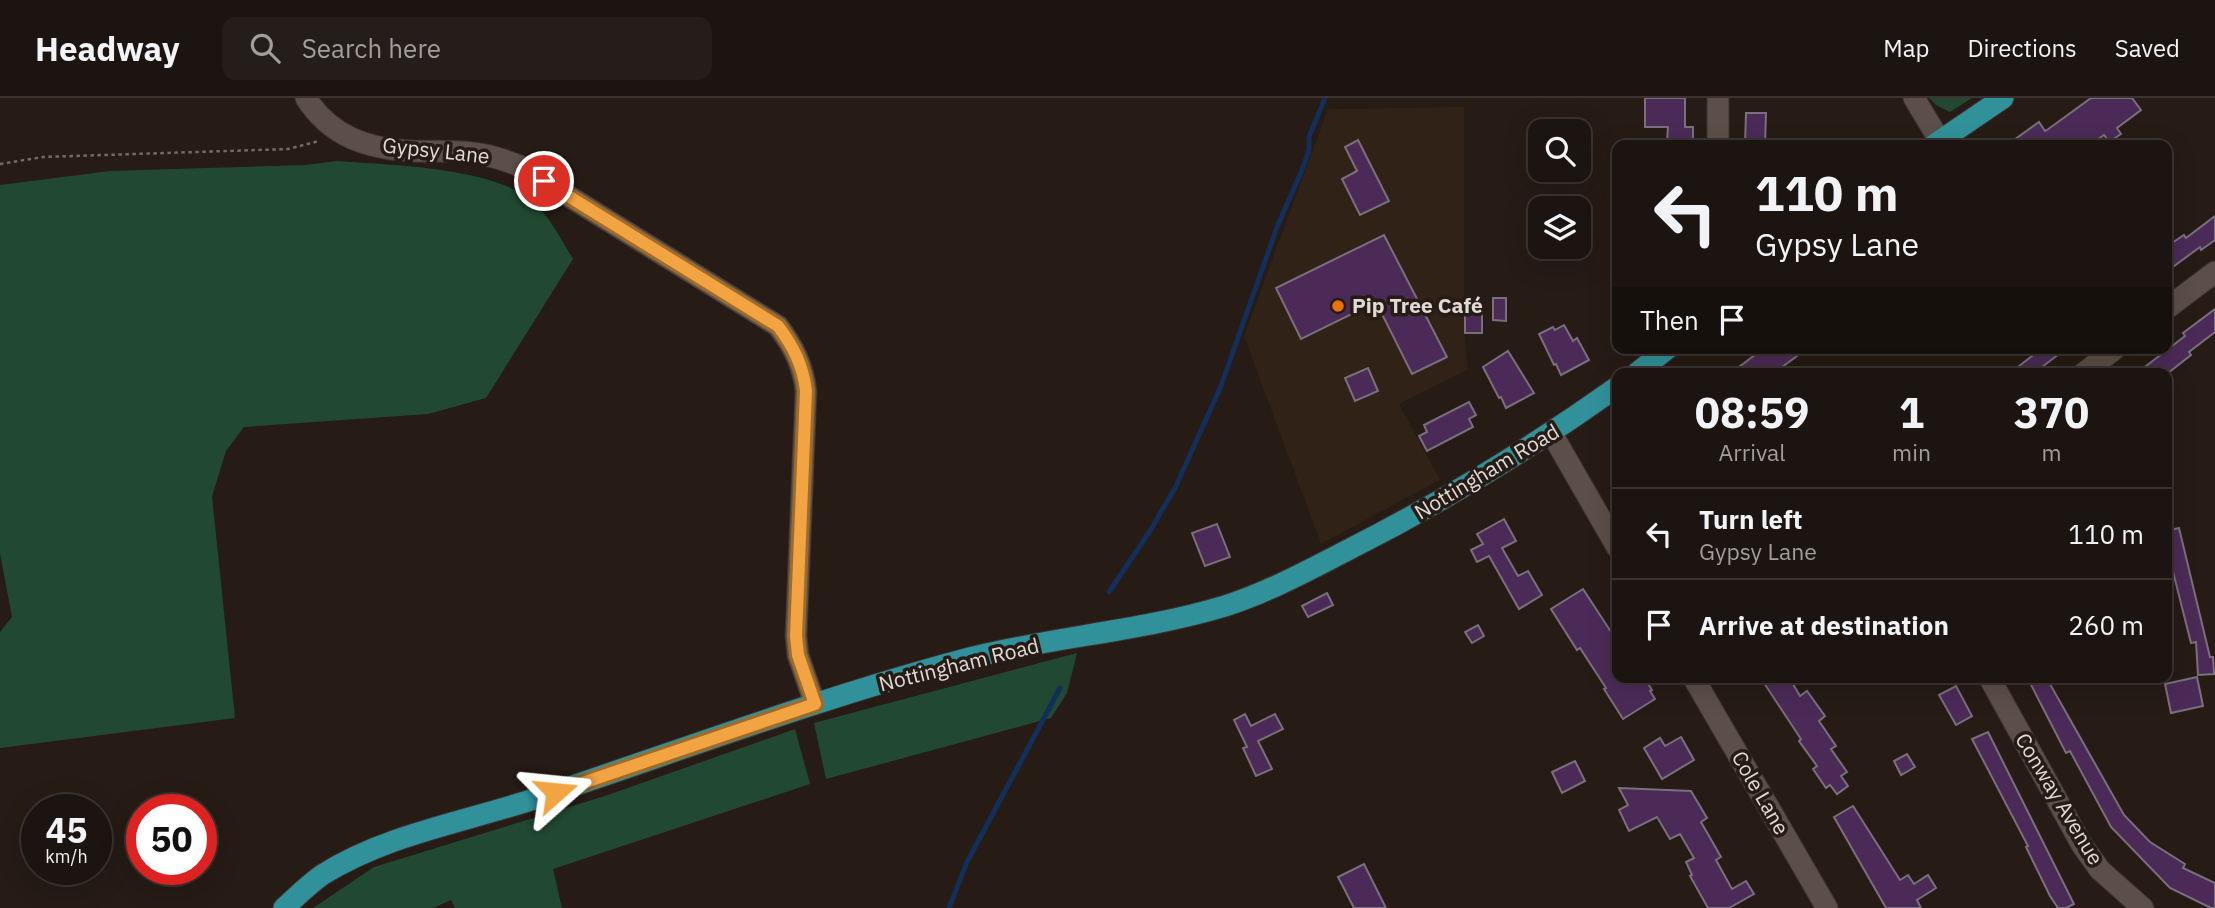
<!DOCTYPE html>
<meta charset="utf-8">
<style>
:root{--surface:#1c1410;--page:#251d19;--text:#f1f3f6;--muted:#a09e9f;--line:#3a3330}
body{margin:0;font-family:"IBM Plex Sans",sans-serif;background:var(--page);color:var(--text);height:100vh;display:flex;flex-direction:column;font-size:26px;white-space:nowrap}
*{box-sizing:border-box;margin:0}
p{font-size:23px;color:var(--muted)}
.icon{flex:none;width:38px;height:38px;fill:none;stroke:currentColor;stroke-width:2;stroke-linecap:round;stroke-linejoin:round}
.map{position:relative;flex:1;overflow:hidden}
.panel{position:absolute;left:1612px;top:270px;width:560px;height:315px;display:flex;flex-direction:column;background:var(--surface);border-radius:14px;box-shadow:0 7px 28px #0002,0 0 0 2px var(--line)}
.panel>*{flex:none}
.hud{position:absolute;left:1612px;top:42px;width:560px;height:214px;border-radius:14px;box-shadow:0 7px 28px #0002,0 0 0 2px var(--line);background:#1c1410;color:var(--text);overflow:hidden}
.controls{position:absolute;left:1528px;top:21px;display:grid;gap:14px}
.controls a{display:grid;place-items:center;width:63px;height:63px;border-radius:14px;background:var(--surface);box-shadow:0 7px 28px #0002,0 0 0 2px var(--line);font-size:35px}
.speed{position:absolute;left:21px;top:696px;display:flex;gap:14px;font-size:35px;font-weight:700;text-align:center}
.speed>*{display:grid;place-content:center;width:91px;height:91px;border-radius:50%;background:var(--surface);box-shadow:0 7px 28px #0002,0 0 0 2px var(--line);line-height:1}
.speed small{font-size:18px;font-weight:400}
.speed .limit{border:10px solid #d22;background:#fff;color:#111}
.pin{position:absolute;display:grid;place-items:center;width:60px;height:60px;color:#fff;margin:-30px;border:4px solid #fff;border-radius:50%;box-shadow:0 2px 7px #0007}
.me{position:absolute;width:77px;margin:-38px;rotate:72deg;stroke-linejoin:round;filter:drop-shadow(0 0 5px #0008)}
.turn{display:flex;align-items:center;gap:24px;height:147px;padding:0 28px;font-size:32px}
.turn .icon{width:91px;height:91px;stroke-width:2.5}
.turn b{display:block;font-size:49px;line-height:60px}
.then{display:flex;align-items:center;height:66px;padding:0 28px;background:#0003;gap:14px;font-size:26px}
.eta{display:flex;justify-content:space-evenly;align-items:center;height:119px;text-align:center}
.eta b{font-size:42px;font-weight:700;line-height:49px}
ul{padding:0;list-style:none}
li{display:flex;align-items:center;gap:21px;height:91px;padding:0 28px;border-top:2px solid var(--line)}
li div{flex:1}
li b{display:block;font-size:26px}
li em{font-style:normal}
header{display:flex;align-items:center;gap:42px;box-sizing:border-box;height:98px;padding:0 35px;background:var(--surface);border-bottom:2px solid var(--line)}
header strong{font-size:33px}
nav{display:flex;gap:38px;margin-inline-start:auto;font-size:24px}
.search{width:490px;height:63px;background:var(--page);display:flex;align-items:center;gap:18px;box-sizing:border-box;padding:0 24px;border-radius:14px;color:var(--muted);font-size:26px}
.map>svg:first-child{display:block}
.commercial{fill:#302216}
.green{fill:#214932}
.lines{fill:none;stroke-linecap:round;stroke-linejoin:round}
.stream{stroke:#122e5a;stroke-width:5}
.building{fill:#4b2a57;stroke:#78707c;stroke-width:2}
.minor-casing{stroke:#3d3431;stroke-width:23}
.major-casing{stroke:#3d3431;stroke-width:23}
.path{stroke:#756b66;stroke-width:2.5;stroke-dasharray:3.5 3.5;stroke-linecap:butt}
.minor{stroke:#5c4e48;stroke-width:21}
.major{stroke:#31919a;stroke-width:21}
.route-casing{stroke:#9e6b2b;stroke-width:18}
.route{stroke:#f3a442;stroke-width:12}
.food-dot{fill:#e8710a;stroke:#261b15;stroke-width:2.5}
.labels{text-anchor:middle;stroke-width:7;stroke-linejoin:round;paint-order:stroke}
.street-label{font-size:21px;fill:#e1d9d5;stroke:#261b15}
.poi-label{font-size:21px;font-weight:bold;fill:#e1d9d5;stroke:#261b15;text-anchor:start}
</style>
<header>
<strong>Headway</strong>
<div class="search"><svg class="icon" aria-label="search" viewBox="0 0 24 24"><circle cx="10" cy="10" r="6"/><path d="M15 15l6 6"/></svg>Search here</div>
<nav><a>Map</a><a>Directions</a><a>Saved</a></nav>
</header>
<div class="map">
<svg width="2215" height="810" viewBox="0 0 2215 810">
<rect width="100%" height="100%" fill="#261b15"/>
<path class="commercial" d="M1464,9V234L1468,271L1399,306L1440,382L1321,446L1244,238L1328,11Z"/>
<g class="green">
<path d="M1929,0H1972L1950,14L1936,7Z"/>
<path d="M337,63C389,67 493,69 532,103C550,119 561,141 573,161L486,300L428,316L244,329L226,353L212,398L235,620L0,650V534L12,519L0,455V87L110,73L305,67Z"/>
<path d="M1077,555L1067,595L1051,620L826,681L814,625Z"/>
<path d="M795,631L810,686L553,771L562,810H455L451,802L433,810H313L374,769L605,698Z"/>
</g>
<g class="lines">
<g class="stream">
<path d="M1109,494L1150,433L1176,388L1221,288L1277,129L1302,72L1309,52V39L1325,0"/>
<path d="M949,810L967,764L1060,590"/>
</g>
</g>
<g class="building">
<path d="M1645,0H1685V29H1693V47H1673V43H1667L1668,29H1645Z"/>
<path d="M2091,0H2132L2141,12L2117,30L2121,36L2109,44L2104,37L2092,46L2056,44L2059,47H2007L2039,24L2045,33L2047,32Z"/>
<path d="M1746,15H1766L1765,47H1745Z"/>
<path d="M1358,42L1389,103L1360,117L1342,81L1357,73L1345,49Z"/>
<path d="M2215,118V142L2201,152L2200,149L2166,174V149L2184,137L2186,140Z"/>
<path d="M1384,137L1447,259L1412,276L1376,204L1301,241L1276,190Z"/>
<path d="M1493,200H1506V223L1493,222Z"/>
<rect x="1465" y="210" width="17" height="25"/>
<path d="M2215,211V234L2189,254L2191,257L2168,275H2137L2185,238L2183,235Z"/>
<path d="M1564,227L1573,243L1577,240L1589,262L1561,277L1556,266L1554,267L1539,236L1553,229L1555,232Z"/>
<path d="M1764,250H1808L1774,275H1731Z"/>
<path d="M2026,250H2067L2034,275H2010L2032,258Z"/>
<path d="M1508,253L1534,295L1506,310L1501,299L1499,300L1483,269Z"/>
<path d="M1368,270L1378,293L1355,303L1345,280Z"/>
<path d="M1469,304L1476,317L1469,321L1473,329L1427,353L1419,338L1427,334L1424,327Z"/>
<path d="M1504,421L1516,443L1502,450L1518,478L1528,473L1542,497L1519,511L1489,458L1477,464L1471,452L1483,446L1477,436Z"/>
<path d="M1217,426L1230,459L1205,468L1192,435Z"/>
<path d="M2179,430L2210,559H2213L2214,576L2198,577L2196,544L2191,545L2166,446V433Z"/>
<path d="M1583,491L1617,543V579H1644L1652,592L1650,593L1655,601L1623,621L1604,591L1606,590L1580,550L1577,552L1551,511Z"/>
<path d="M1327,495L1333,507L1308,519L1302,508Z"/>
<path d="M1478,527L1484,538L1472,545L1465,534Z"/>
<path d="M1760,579H1789L1800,598L1807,593L1825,618L1819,623L1836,648L1831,651L1847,674L1841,678L1848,688L1837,696L1830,687L1826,690L1813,671L1817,668L1799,643L1801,641Z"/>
<path d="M2027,579H2046L2124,717L2150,744L2185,766L2183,770L2215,785V810H2211L2170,790L2111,729L2070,653L2066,655Z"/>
<path d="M2197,579L2203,608L2171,615L2165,586Z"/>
<path d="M1956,588L1972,618L1956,627L1939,597Z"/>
<path d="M1245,616L1251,628L1275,616L1283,631L1258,643L1272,671L1256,678L1243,650L1247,649L1234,622Z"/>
<path d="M1988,634L2074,806L2066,810H2058L2050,798L2026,749L2028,748L1972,641Z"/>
<path d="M1681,639L1694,662L1662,681L1644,650L1660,640L1665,648Z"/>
<path d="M1907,656L1915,669L1901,677L1894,663Z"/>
<path d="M1575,663L1585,683L1562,695L1552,674Z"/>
<path d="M1619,690L1691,693L1707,720L1701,724L1721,759L1716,762L1732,791L1746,783L1754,796L1729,810H1708L1690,778L1692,777L1686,764L1694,760L1680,736L1670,741L1657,719L1629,733L1619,712L1628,707Z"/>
<path d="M1853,708L1900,782L1908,777L1914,786L1928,777L1936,790L1917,802L1921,810H1886L1834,719Z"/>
<path d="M1364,766L1386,810H1354L1338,779Z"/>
</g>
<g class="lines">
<g class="minor-casing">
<g id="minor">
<path d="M306,0C331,39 368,51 413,53C433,54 453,52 473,55C490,57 505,62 520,68L778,228C793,248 803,267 806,293L796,538L798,557L815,606"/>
<path d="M1718,0V47"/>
<path d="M1914,0L1940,43"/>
<path d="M2166,211L2215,174"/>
<path d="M2084,275L2116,250"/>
<path d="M1552,336L1617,449"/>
<path d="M1693,579L1827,810"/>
<path d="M1989,579L2082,747L2100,772L2143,810"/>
</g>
</g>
<g class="major-casing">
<g id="major">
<path d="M1934,47L2003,0"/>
<path d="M1637,275L1668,250"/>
<path d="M284,810C296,799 308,787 322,777C385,737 464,724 534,701C676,654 817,601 962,562C1048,539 1139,534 1225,508C1266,495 1305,474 1344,454C1439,406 1530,351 1617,289"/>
</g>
</g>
<path class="path" d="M0,66L43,59L288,51L319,43"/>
<use href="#minor" class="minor"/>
<use href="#major" class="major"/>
</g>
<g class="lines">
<g class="route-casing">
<path id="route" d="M544,83L778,228C793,248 803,267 806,293L796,538L798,557L815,606L556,694"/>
</g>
<use href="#route" class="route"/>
</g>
<circle class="food-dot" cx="1338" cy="208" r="7"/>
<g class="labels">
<g class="street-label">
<text transform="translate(436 53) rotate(6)" y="7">Gypsy Lane</text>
<text transform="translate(1487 374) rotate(-31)" y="7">Nottingham Road</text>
<text transform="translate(959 567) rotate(-14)" y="7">Nottingham Road</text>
<text transform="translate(1760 695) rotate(60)" y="7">Cole Lane</text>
<text transform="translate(2059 701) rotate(59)" y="7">Conway Avenue</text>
</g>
<g class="poi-label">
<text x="1352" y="215">Pip Tree Café</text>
</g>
</g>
</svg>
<div class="controls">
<a><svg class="icon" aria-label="search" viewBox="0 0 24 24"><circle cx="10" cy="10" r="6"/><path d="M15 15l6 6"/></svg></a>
<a><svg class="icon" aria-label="layers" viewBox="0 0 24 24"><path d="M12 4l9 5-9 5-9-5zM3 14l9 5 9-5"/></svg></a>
</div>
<div class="speed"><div>45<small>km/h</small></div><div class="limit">50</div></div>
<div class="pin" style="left:544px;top:83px;background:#d93025"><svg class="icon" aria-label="arrive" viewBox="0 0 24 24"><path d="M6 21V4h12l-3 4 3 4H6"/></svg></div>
<svg class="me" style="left:556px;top:694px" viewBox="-20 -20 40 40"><path d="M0-17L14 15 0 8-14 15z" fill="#f3a442" stroke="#fff" stroke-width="4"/></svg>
<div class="hud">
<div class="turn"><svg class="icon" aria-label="left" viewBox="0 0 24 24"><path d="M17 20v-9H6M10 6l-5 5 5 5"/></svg><div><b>110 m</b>Gypsy Lane</div></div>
<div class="then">Then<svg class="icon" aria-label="arrive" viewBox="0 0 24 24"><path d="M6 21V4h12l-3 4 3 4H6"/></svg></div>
</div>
<section class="panel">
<div class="eta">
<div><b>08:59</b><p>Arrival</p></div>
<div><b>1</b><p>min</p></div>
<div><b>370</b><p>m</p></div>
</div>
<ul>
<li><svg class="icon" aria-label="left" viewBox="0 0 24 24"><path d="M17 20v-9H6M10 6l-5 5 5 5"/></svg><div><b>Turn left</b><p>Gypsy Lane</p></div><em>110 m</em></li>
<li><svg class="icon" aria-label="arrive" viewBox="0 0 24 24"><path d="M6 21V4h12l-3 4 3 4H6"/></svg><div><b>Arrive at destination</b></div><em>260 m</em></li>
</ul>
</section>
</div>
